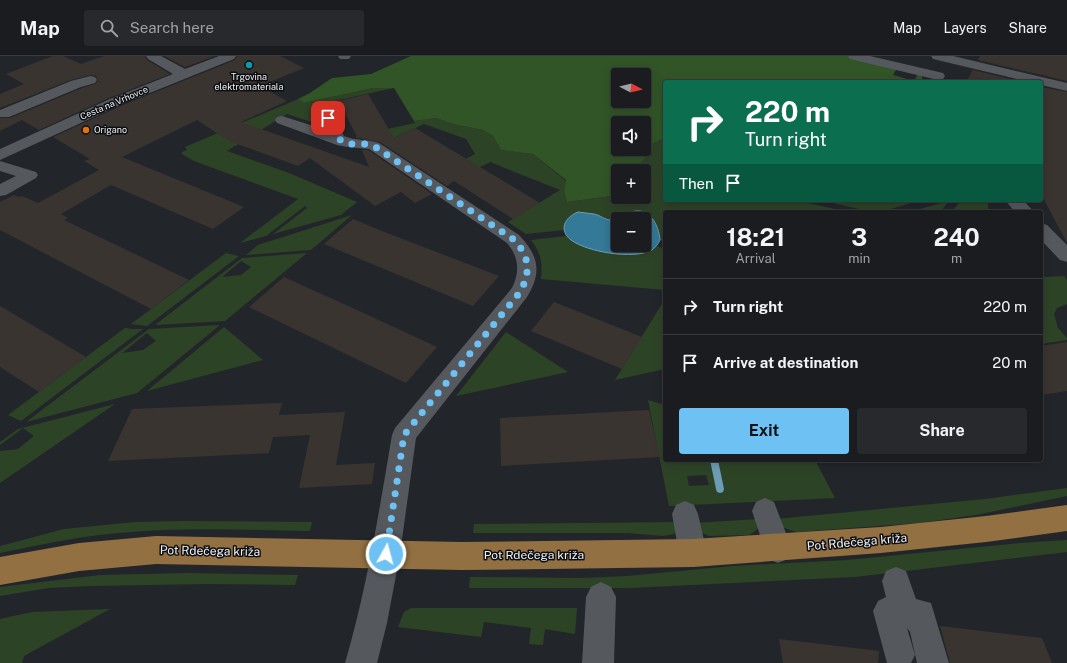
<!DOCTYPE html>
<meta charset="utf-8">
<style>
:root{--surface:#1a1c20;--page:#27292d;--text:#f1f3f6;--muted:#9fa1a5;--line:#383a3e;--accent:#6ec2f3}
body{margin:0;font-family:"Public Sans",sans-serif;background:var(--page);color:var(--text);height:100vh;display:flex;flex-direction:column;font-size:15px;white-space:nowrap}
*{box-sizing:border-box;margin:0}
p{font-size:13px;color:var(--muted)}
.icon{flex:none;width:22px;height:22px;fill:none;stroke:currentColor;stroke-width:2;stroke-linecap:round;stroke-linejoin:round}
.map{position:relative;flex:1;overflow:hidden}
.drawer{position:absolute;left:663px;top:154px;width:380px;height:252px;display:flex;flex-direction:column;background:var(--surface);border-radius:4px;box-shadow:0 2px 10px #0003,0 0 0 1px var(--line)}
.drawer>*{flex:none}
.hud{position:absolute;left:663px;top:24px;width:380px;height:122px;border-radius:4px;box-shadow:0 2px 10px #0003,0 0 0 1px var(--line);background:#0b6e4f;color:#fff;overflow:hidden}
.needle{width:26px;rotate:97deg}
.buttons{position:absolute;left:611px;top:12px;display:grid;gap:8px}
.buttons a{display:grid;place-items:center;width:40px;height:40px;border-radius:4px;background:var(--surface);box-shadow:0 2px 10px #0003,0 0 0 1px var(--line);font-size:20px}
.pin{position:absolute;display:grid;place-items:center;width:34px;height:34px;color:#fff;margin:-17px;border-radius:8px;box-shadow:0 2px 6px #0006}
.me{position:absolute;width:44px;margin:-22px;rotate:7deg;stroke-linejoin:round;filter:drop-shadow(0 0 3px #0008)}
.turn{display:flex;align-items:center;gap:14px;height:84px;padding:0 16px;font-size:18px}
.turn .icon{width:52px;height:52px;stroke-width:2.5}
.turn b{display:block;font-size:28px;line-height:34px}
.then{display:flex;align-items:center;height:38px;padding:0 16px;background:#0003;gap:8px;font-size:15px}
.eta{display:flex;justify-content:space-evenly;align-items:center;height:68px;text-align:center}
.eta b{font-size:24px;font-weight:700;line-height:28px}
.button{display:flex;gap:8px;margin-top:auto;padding:8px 16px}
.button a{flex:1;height:46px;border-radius:4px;background:var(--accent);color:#111;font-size:16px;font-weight:700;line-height:46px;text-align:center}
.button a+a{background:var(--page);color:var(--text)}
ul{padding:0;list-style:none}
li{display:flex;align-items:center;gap:12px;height:56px;padding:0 16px;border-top:1px solid var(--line)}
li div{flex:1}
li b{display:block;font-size:15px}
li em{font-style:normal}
header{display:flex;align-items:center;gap:24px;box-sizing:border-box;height:56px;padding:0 20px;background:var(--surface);border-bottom:1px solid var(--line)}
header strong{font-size:19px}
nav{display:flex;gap:22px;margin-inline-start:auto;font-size:14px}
.search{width:280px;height:36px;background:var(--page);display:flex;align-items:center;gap:10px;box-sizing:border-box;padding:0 14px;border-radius:4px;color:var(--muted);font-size:15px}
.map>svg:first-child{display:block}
.green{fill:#2d4326;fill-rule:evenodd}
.forest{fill:#315527;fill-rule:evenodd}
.water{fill:#347998;stroke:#6c9db4;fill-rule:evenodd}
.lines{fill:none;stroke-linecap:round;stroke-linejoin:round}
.stream{fill:#6c9db4;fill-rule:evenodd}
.building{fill:#3a3431}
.minor{fill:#55595e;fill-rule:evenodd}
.major{fill:#927042;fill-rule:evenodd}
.route{stroke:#6ec2f3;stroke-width:7;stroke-dasharray:0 12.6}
.culture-dot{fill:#0f9aa8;stroke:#0d0e11;stroke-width:1.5}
.food-dot{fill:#e8710a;stroke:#0d0e11;stroke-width:1.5}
.labels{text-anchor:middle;stroke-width:3;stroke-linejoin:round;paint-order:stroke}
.far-poi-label{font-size:9px;fill:#f0f2f6;stroke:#0d0e11}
.far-street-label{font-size:9px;fill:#f0f2f6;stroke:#0d0e11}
.near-street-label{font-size:12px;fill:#f0f2f6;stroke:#0d0e11}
</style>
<header>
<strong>Map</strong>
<div class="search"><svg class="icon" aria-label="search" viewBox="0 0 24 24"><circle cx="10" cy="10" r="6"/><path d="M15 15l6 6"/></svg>Search here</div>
<nav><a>Map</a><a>Layers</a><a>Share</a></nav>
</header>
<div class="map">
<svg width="1067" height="607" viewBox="0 0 1067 607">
<rect width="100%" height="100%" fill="#22262a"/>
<g class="green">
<path d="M373,32H394L311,50L313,55H317L318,57L314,58L316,64L321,63L324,70L287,58L227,95L289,117L357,146L341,159L273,178L307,152L305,150L266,180L240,187L298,143L194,105L182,98V96L187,94L185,91L298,43L304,47Z"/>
<path d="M436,62L453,68L483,74L493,80L501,94L533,98L566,125L564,136L567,146L618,139V141H644V115H633V113L647,100L650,89L665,82V144H794L849,156H665V186L660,184L657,170L632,156C615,164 612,166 595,158L565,168L564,174L526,178L508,166L560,134L490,106L449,127L436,119L475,98L466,83L424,68L385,86L363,81L357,82L356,80L415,67L414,65Z"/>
<path d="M819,144H921L881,156H872Z"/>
<path d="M961,144H987L989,156H952Z"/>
<path d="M949,145L940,156H909Z"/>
<path d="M352,159L311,194L246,199L258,189Z"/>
<path d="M566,180L572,185C597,191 633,208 657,190L665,193V234L541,223C543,208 541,196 531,184Z"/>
<path d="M226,197L239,200L147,270L131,268Z"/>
<path d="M307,197L225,265L155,269L242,202ZM241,205L251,211L241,219L222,221Z"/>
<path d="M1041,217L1045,221L1064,220L1067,224V248L1057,252L1054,258L1058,272L1067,282V284L1041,288Z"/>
<path d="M665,243V313L615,324Z"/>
<path d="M220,269L137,337L26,366L149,273ZM147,277L156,285L143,294L122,297Z"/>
<path d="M224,271L263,304L147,335Z"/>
<path d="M125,272L132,273H143L21,365L8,359Z"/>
<path d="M506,276L568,316L456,340Z"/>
<path d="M648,344L665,349V404H713L719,434H722L715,404H815L835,442L669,450ZM706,419L709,429L689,430L687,420Z"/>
<path d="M115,348L0,427V395L18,393L34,380L23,372L0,389V386L18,373Z"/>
<path d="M1067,432V440L976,459L919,467L796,476L782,471L776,463L985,443Z"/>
<path d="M758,463V473L749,479L709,480L700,476L694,467Z"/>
<path d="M183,465L312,466L310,475C250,474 189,471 130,476C86,479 43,488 0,497V490L64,473L135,466Z"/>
<path d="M680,466L678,473L674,478L663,480L627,477H473L474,468Z"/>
<path d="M1067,484V496L855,521L630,532H469L470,521L582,522L627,520L733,510L847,504L1020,487Z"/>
<path d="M188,517L298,519L295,529L207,528L89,530L49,532L0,540V531L100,519Z"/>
<path d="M411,552H577L575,578L545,573L543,589L529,588L531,572L484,566L481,581L398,571L404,556Z"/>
<path d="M110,553L24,600L22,607H0V563L32,556Z"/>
</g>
<path class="forest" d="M411,0H857L897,12L893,19L914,25L918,18L922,20L923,26H665V82L650,89L647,100L633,115H618V139L567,146L564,136L566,124L533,98L501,94L493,80L483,74L453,68L436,62L414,65L394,32H373L304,47L298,43L310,37L332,22L371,18ZM618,19H644V45H618ZM618,67H644V93H618Z"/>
<path class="water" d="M578,156C583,157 589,157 594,158C600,159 605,164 611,164C619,164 624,158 631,156C650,150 659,170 660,184C658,188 656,191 652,194C634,204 587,196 571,184C558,174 565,161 578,156ZM618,163H644V189H618Z"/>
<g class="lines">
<path class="stream" d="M710,404H718L724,433L723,436L720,437L717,436L716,433Z"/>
</g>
<g class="building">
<path d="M53,0H63L81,8L104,0H145L147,4L170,18L109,42L39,74L22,64L0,75V62H10L82,32L95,28L98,25L96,20L90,19L71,24L0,52V38L24,28L6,18Z"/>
<path d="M164,0H215L185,11Z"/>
<path d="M237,0H280L304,12L260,30L287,45L241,66L369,111L362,94H368L432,138L415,147L401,136L375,150L310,102L298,110L229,85L197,64L122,101L244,151L213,173L111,129L61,158L68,162L64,164L189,224L151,253L0,174V146L14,139L19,141L22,140L38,147L99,114L84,105L90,103L53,81L121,50L235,4Z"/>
<path d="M980,0H1067V25L978,4Z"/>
<path d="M973,14L1023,26H966Z"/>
<path d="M1041,31L1067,36V187L1041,138Z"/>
<path d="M368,38L394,82L415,72L540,147L513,163L454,125L447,130L380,86L358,82L338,45Z"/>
<path d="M353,163L387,177L499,220L473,250L324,188Z"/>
<path d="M284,221L357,254L437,291L406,327L249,251Z"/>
<path d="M554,246L642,281L622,313L531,275Z"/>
<path d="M0,250L86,301L39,336L0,311Z"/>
<path d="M1067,286V335L1041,339V290Z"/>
<path d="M282,347L279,359L345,356L336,409L375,407L372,428L299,432L310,379L273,381L269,397L108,405L132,353Z"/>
<path d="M649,354L660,401L501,410L500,362Z"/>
<path d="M940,570L1042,582L1052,607H950Z"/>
<path d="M779,583L879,595L878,607H783Z"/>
</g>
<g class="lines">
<g class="minor">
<path d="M146,0H161L185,13L219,0H236L234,3L120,49L0,104V93L110,43L173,18L148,3Z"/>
<path d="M338,0H351L349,3H340Z"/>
<path d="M848,0H870L943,17L945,20L943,23L938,24L850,3Z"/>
<path d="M931,0H953L1067,27V35L1041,29V26H1029L933,3Z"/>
<path d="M90,20L95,21L97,24L95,27L81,31L9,61H0V54L71,25Z"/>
<path d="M323,47L328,48L330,51L344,80C355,85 368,83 379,87L519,179C539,200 542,216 527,241L416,382L400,498L387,567L377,607H345C367,532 379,456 392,379L395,372L512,232C520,216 519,201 507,187L369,93L347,91L337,89L277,67L275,64L277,61L282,60L326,74L316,51L318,48Z"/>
<path d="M0,105L36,116L38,119L36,122L6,139L0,140V128L16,120L0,115Z"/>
<path d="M1005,144H1023L1034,156H1015Z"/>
<path d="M1041,167L1047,169L1067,189V206L1060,204L1041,184Z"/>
<path d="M765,442L774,446L792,493L788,503L778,507L768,503L752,455L756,446Z"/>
<path d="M685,445L694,449L698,458L707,497L703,507L693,511L683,507L679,497L672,458L676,449Z"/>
<path d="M896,511L906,515L916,543L931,547L949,607H917L910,576L907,572L915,599L911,607H887L873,555L878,545L886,541L882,525L886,515Z"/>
<path d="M601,526L611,531L616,541L614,607H582L586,541L591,531Z"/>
</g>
<path class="major" d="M1067,449V475L986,486L881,497L693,511L462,514L156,508L79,515L0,529V501L79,487L156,480L462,486L693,483L881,471L986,460Z"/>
</g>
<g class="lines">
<path class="route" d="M328,62C336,79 337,89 358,88C364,88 369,88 374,90L513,183C530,200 531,216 520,236L404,379L386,498"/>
</g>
<circle class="culture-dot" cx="249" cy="9" r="4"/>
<circle class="food-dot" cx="86" cy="74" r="4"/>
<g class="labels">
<g class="far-poi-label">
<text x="249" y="24">Trgovina<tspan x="249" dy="10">elektromateriala</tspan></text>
<text x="94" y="77" text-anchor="start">Origano</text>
</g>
<g class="far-street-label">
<text transform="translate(114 47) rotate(-23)" y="3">Cesta na Vrhovce</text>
</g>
<g class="near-street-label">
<text transform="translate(857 486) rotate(-5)" y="4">Pot Rdečega križa</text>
<text transform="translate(210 495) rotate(1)" y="4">Pot Rdečega križa</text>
<text x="534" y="503">Pot Rdečega križa</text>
</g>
</g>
</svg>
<div class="buttons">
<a><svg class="needle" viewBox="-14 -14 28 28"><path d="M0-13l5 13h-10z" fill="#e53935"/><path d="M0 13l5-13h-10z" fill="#9fa1a5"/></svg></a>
<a><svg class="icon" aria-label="sound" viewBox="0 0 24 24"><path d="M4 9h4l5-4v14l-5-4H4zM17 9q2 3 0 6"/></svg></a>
<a>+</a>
<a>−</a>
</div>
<div class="pin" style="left:328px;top:62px;background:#d93025"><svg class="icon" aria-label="arrive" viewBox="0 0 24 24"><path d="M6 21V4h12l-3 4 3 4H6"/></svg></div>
<svg class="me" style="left:386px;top:498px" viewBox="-20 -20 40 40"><circle r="17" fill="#6ec2f3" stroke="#fff" stroke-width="3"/><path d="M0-11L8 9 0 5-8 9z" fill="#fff"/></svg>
<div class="hud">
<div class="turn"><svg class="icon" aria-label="right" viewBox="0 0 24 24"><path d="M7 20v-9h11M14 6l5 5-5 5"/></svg><div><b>220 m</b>Turn right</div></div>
<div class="then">Then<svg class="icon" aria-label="arrive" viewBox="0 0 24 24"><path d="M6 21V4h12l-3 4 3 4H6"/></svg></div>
</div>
<section class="drawer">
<div class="eta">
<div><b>18:21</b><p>Arrival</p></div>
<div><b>3</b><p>min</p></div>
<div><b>240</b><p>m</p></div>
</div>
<ul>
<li><svg class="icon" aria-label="right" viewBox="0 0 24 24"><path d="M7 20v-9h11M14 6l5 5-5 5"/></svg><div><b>Turn right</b></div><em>220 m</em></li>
<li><svg class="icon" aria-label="arrive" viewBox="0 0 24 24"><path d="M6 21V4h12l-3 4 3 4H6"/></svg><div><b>Arrive at destination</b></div><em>20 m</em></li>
</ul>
<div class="button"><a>Exit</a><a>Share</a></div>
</section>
</div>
